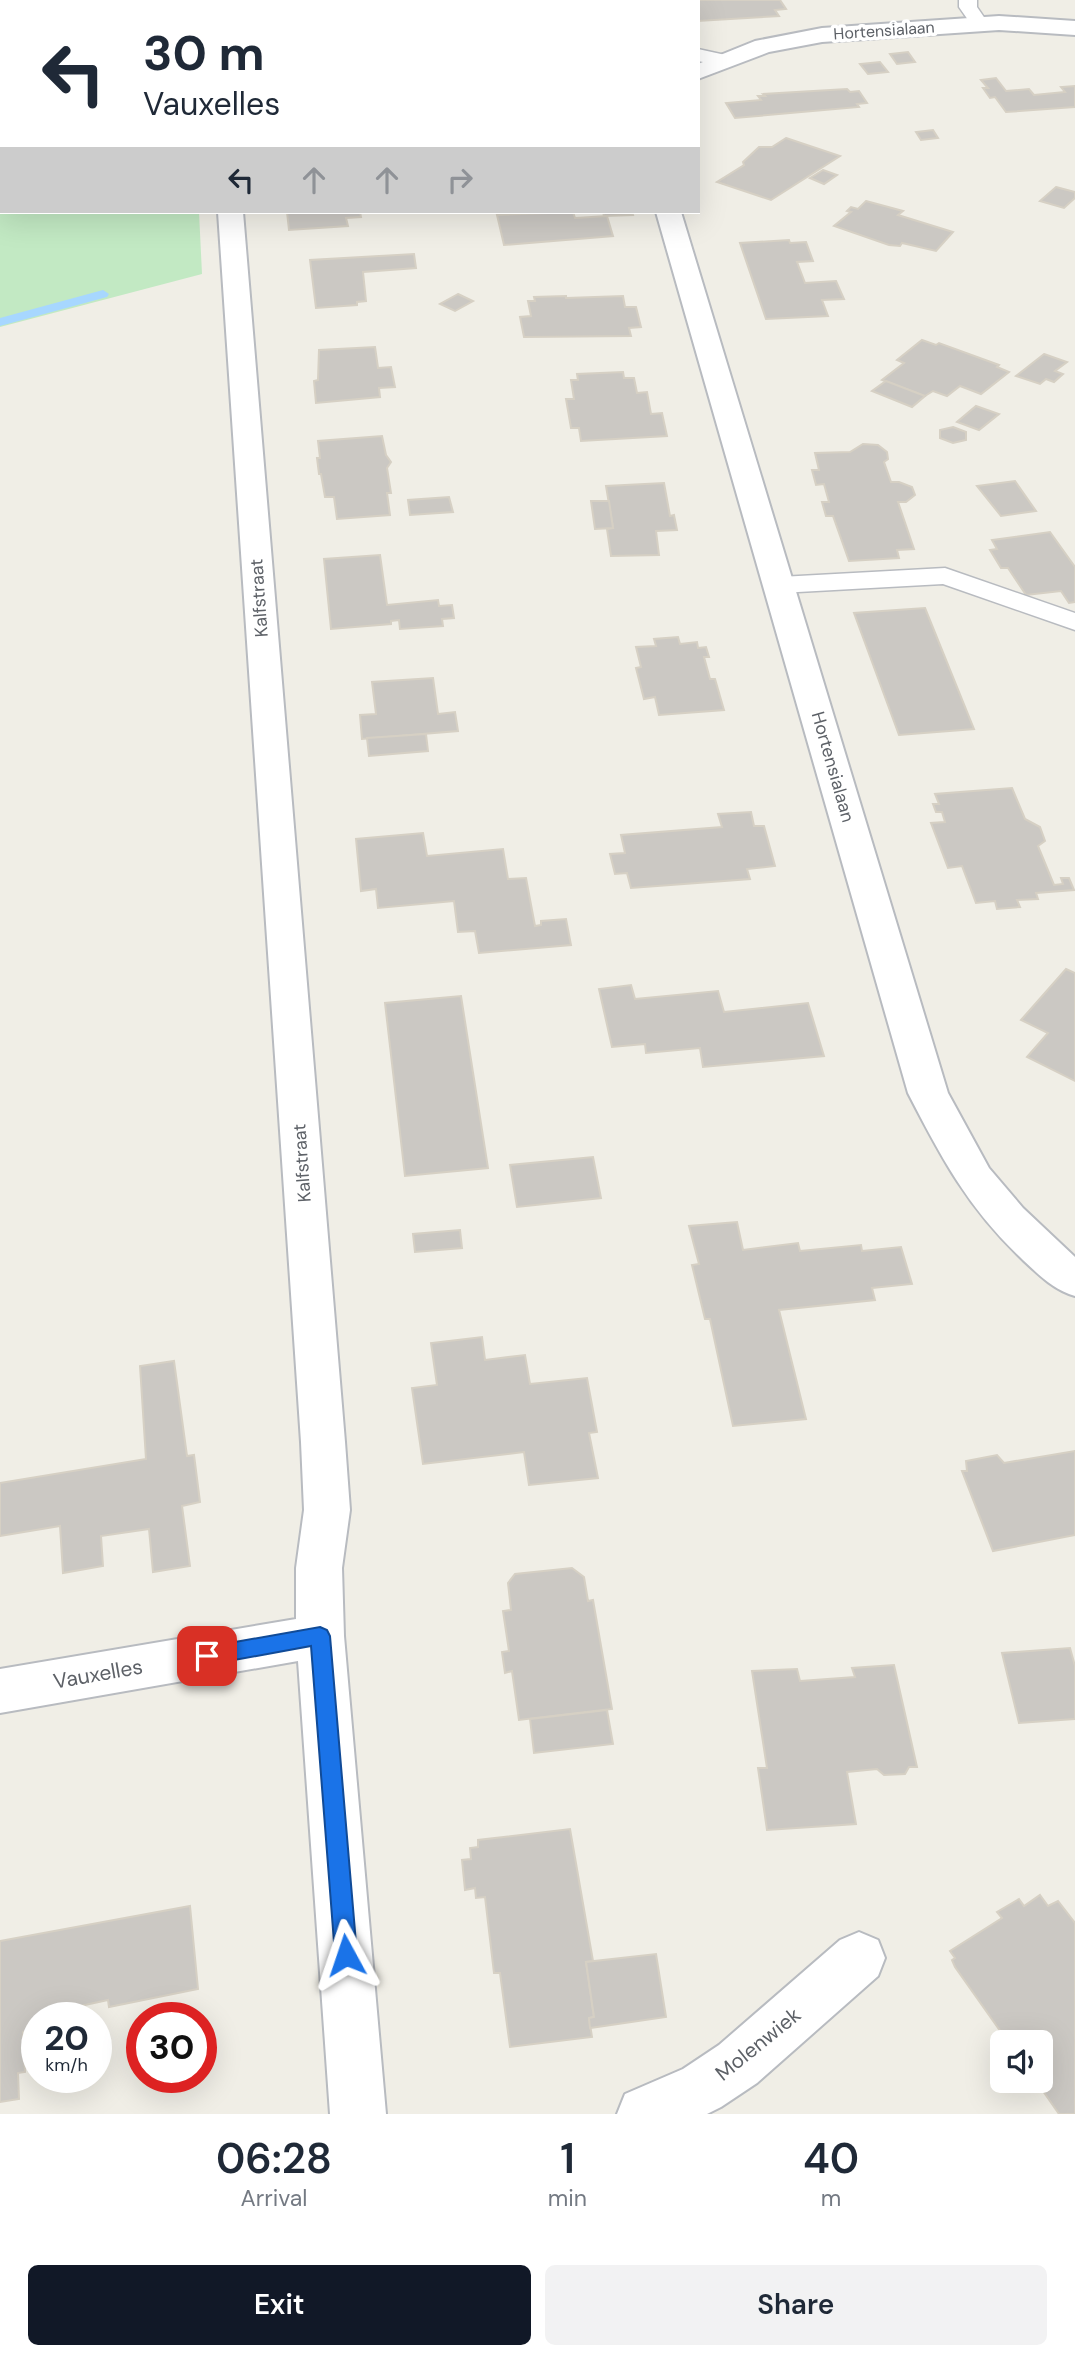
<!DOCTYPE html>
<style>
:root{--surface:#fff;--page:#f2f2f3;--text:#1f2937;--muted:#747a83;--accent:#111827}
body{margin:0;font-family:"DM Sans",sans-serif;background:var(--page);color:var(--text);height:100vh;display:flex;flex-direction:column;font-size:26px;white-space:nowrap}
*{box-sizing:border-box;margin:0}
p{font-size:23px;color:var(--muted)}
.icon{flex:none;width:38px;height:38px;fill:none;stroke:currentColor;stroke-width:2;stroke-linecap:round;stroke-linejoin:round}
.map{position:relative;height:2114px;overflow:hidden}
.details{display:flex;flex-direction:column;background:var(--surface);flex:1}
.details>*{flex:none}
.guide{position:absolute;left:0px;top:0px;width:700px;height:214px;box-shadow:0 7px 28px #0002;background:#fff;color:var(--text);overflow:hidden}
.fabs{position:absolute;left:990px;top:2030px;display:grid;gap:14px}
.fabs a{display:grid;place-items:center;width:63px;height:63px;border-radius:10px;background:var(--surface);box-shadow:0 7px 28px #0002;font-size:35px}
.speed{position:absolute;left:21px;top:2002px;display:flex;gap:14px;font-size:35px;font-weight:700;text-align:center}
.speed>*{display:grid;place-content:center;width:91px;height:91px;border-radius:50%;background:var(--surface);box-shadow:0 7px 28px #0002;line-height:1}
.speed small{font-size:18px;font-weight:400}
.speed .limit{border:10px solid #d22;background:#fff;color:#111}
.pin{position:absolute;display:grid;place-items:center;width:60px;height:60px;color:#fff;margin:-30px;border-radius:14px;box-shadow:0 4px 10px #0006}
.me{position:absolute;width:77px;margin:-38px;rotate:355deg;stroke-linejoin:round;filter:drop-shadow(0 0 5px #0008)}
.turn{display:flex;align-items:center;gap:24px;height:147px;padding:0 28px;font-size:32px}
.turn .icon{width:91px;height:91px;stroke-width:2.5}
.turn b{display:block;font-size:49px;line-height:60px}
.lanes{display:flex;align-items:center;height:66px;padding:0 28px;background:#0003;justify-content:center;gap:35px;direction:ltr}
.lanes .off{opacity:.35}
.eta{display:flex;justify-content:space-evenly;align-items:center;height:119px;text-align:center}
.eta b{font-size:42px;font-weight:600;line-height:49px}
.button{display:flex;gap:14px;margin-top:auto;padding:14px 28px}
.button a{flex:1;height:80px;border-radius:10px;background:var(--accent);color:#fff;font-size:28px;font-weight:600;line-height:80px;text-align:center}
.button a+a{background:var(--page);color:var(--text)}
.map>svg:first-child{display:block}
.green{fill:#c2e9c3}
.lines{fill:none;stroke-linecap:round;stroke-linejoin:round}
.stream{fill:#a7d7ff;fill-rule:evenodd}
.building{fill:#cbc8c3;stroke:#d6d0c4;stroke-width:2}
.service-casing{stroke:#b8bbc0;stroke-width:3}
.minor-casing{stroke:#b8bbc0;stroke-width:4}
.service{fill:#fff;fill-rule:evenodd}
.minor{fill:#fff;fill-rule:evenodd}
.route{fill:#1a73e8;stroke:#114b97;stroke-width:2}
.labels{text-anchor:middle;stroke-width:7;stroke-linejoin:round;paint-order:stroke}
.far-street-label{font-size:16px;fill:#5d6167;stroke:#fff}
.street-label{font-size:18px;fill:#5d6167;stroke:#fff}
.near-street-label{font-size:21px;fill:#5d6167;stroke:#fff}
</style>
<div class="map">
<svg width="1075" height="2114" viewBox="0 0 1075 2114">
<rect width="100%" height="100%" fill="#f0eee6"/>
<path class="green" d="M0,118L2,212H199L202,274L0,327Z"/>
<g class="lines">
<g class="stream">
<path d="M27,0H43L26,2Z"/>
<path d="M0,7H2L0,14Z"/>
<path d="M103,290L109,294L107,297L0,326V318Z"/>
</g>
</g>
<g class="building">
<path d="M672,0H780L786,9L775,10L779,16L698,21V2Z"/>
<path d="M908,52L915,62L897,64L890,54Z"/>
<path d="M880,62L888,72L868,74L860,64Z"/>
<path d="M996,78L1006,91L1029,89L1034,95L1065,92L1061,87L1075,86V107L1006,112L995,97L990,98L983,88H988L981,80Z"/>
<path d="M847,89L850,92L859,91L867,103L857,104L859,107L735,118L726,103L761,100L758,96H765L763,94Z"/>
<path d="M933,130L938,138L921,140L916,132Z"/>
<path d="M786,138L840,156L771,200L717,182L744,165L743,162L759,147H772Z"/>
<path d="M823,170L837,175L824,184L810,178Z"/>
<path d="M1056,187L1075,192V198L1064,208L1040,201Z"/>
<path d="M866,201L903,211L898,215L953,232L936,251L902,243L900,246L889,245L834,226L851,212L847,211L851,207L858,209Z"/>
<path d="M287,212H360L361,217L346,218L348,226L289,230Z"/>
<path d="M573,212L575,218L607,216L613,236L504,245L497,215Z"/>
<path d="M603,212H632L633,215L604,216Z"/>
<path d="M789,240L790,243L806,242L813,261L797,262L805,283L836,281L844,299L822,300L828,316L766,319L740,243Z"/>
<path d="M414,254L416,268L363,272L366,301L357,302V305L316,308L310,260Z"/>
<path d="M458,294L473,301L455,311L440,304Z"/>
<path d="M566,296V298L623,296L625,307H636L641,327L629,328L631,336L524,337L520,317L531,316L528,301H535L534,297Z"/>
<path d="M922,340L936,345L939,343L999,365L997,367L1009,372L981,394L960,386L947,396L933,391L925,396L882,380L904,363L897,360Z"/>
<path d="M375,347L378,368L391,367L395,387L379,388L380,397L316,403L314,381L318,380L319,350Z"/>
<path d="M1044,354L1067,362L1055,371L1063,374L1054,382L1046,379L1040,384L1016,376Z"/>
<path d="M623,372L624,378H634L637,393L647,392L651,414L662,413L667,436L581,441L579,428H571L566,399H574L571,380H578L577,374Z"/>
<path d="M886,381L925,396L912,407L872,391Z"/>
<path d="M976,406L999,414L979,430L957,422Z"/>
<path d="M953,427L966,432V440L953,443L940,438V430Z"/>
<path d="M382,436L386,455L391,462L387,468L391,493H387L390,515L337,519L334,497H325L321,474H319L317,458H320L318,441Z"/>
<path d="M863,444L878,445L887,452L888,459L884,462L891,482H899L912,487L915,495L906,502H898L914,549L897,550L899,558L849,561L833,516H826L822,502H829L824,484L816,485L812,470H819L815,453L850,452Z"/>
<path d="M1015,481L1036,511L1001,516L977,486Z"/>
<path d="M664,483L670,516L674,515L677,530L656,531L659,555L611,556L607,529L613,528L606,486Z"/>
<path d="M449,497L453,512L410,515L408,500Z"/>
<path d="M591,501H609L613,528L595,529Z"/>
<path d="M1050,532L1075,567V602L1069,603L1061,591L1026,595L1008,568H1001L990,550L997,549L992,540Z"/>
<path d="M380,555L387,605L438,600L439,606L452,605L454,618L442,619L443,626L400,629L399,620L391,621V624L331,629L324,559Z"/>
<path d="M925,608L974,729L899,735L854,613Z"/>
<path d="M678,637L680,644L697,642L698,648L706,647L709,657H704L710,679H715L724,710L659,715L655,697L644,699L636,668L641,667L636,647L656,646L654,639Z"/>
<path d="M433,678L438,714L455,712L458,731L362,739L360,715L376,714L372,682Z"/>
<path d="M426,734L428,751L369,756L367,738Z"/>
<path d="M1012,788L1025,819L1040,827L1045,841L1038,846L1054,885L1063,884L1061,878H1069L1074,890L1036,893L1038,899L1017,900L1020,907L997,909L995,901L976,903L962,866L948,868L931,823L945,822L942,812H936L933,804H939L935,794Z"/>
<path d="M751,812L754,826H764L775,866L747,869L750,879L631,888L627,873L615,874L610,854L625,853L621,835L722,827L718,814Z"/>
<path d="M423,833L427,856L503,849L508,879L526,878L535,926L541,925V921L566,919L571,945L479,953L475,931L458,932L454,901L378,908L376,889L361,891L356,839Z"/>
<path d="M1066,969L1075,973V1081L1027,1057L1048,1033L1021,1020Z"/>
<path d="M631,985L635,999L718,991L724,1012L808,1003L824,1056L703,1067L700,1048L646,1053L645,1044L612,1047L599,989Z"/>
<path d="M461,996L488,1168L405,1176L385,1003Z"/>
<path d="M593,1157L601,1198L517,1207L510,1165Z"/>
<path d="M737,1222L743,1250L798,1243L800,1251L861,1245L862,1251L901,1247L912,1284L872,1288L875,1300L779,1310L806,1419L733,1426L710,1319H705L692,1265L699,1264L689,1226Z"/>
<path d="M460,1230L462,1248L415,1252L413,1234Z"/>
<path d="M482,1337L485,1360L525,1355L530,1384L587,1378L597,1432L589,1433L598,1478L529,1485L524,1452L423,1464L412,1388L437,1385L431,1343Z"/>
<path d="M174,1361L187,1456L194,1455L200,1502L182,1506L190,1566L153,1572L149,1529L101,1536L103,1566L63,1573L60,1526L0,1536V1483L146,1459L140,1366Z"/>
<path d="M1075,1451V1535L993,1551L962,1471H967L966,1461L997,1455L1004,1463Z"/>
<path d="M572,1568L584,1577L588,1601L593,1600L612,1709L519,1720L512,1671L505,1673L502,1652L509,1651L503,1611L511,1610L508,1583L515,1574Z"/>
<path d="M1070,1648L1075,1666V1719L1019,1723L1002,1653Z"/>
<path d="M894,1665L917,1767H909L905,1774L884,1775L877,1769L847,1772L856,1824L767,1830L758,1768H767L752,1671L797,1669L800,1681L855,1677L852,1668Z"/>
<path d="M607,1710L613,1744L534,1753L530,1719Z"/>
<path d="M570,1829L593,1961L586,1962L594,2017L589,2018L592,2037L510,2047L500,1973H494L485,1897L476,1898L475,1888L465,1890L462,1860L471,1859L470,1848L478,1847V1840Z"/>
<path d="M1040,1895L1048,1906L1058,1901L1075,1923V2114H1059L1036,2081H1041V2042H1008L955,1967L952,1960L955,1958L950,1951L1002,1918L997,1912L1019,1899L1024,1906Z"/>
<path d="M190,1906L198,1989L109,2007L108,2000L48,2013V2018H37V2029L23,2032L25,2072L18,2073L19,2099L0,2102V1941Z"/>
<path d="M656,1954L666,2017L590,2028L589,2018L594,2017L586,1962Z"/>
</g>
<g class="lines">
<g class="service-casing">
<g id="service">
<path d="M621,0H639L640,2H622Z"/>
<path d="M959,0H977V7L988,23L985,27H973L959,7Z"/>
<path d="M698,49L730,56L732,60L723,66L698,61Z"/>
<path d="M945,568L1075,613V630L943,584L780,593L771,590L767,585L771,580L780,577Z"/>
</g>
</g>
<g class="minor-casing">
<g id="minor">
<rect x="203" y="0" width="22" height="2"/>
<path d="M999,16L1075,21V35L999,30L822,42L769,52L698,79V64L755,41L822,28Z"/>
<path d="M218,212H243L345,1442L350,1510L342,1568L344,1636L386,2114H330L298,1661L0,1713V1669L296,1619V1568L304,1510L301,1442Z"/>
<path d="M656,212H681L948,1093L989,1168L1023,1208L1075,1257V1296C1054,1290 1039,1275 1023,1260C968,1208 942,1159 908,1093Z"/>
<path d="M859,1932L878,1940L885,1958L878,1976L757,2083L721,2107L707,2114H617L625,2094L683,2069L719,2045L840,1940Z"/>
</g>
</g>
<use href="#service" class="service"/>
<use href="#minor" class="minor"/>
</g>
<path class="route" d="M320,1627L327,1630L330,1636L357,1955L353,1962L346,1965L338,1962L335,1955L311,1646L207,1665L200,1662L197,1656L200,1649L207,1647Z"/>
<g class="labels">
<g class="far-street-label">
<text transform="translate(884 30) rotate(-4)" y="6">Hortensialaan</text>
</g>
<g class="street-label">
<text transform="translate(259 598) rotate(-94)" y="6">Kalfstraat</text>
<text transform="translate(833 767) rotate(74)" y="6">Hortensialaan</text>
<text transform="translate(302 1163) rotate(-94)" y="6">Kalfstraat</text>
</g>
<g class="near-street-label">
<text transform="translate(98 1674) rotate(-10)" y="7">Vauxelles</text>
<text transform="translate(758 2044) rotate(-39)" y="7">Molenwiek</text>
</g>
</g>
</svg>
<div class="fabs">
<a><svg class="icon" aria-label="sound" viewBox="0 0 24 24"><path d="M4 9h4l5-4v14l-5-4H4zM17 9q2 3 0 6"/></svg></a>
</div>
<div class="speed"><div>20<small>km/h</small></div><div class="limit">30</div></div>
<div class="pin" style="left:207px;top:1656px;background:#d93025"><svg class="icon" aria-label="arrive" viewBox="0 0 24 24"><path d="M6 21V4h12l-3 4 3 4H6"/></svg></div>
<svg class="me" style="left:346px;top:1955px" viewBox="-20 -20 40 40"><path d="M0-17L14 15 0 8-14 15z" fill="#1a73e8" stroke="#fff" stroke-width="4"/></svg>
<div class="guide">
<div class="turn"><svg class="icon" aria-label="left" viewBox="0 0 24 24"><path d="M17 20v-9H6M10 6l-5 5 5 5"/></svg><div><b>30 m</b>Vauxelles</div></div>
<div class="lanes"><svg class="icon" aria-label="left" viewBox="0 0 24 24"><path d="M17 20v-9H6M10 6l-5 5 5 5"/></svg><svg class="icon off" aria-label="ahead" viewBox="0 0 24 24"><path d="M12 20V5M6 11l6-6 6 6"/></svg><svg class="icon off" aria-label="ahead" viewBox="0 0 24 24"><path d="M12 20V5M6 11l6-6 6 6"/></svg><svg class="icon off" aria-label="right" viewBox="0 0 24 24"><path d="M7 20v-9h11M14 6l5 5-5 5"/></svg></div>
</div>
</div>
<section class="details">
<div class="eta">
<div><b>06:28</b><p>Arrival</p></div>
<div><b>1</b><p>min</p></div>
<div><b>40</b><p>m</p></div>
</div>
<div class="button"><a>Exit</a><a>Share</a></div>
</section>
